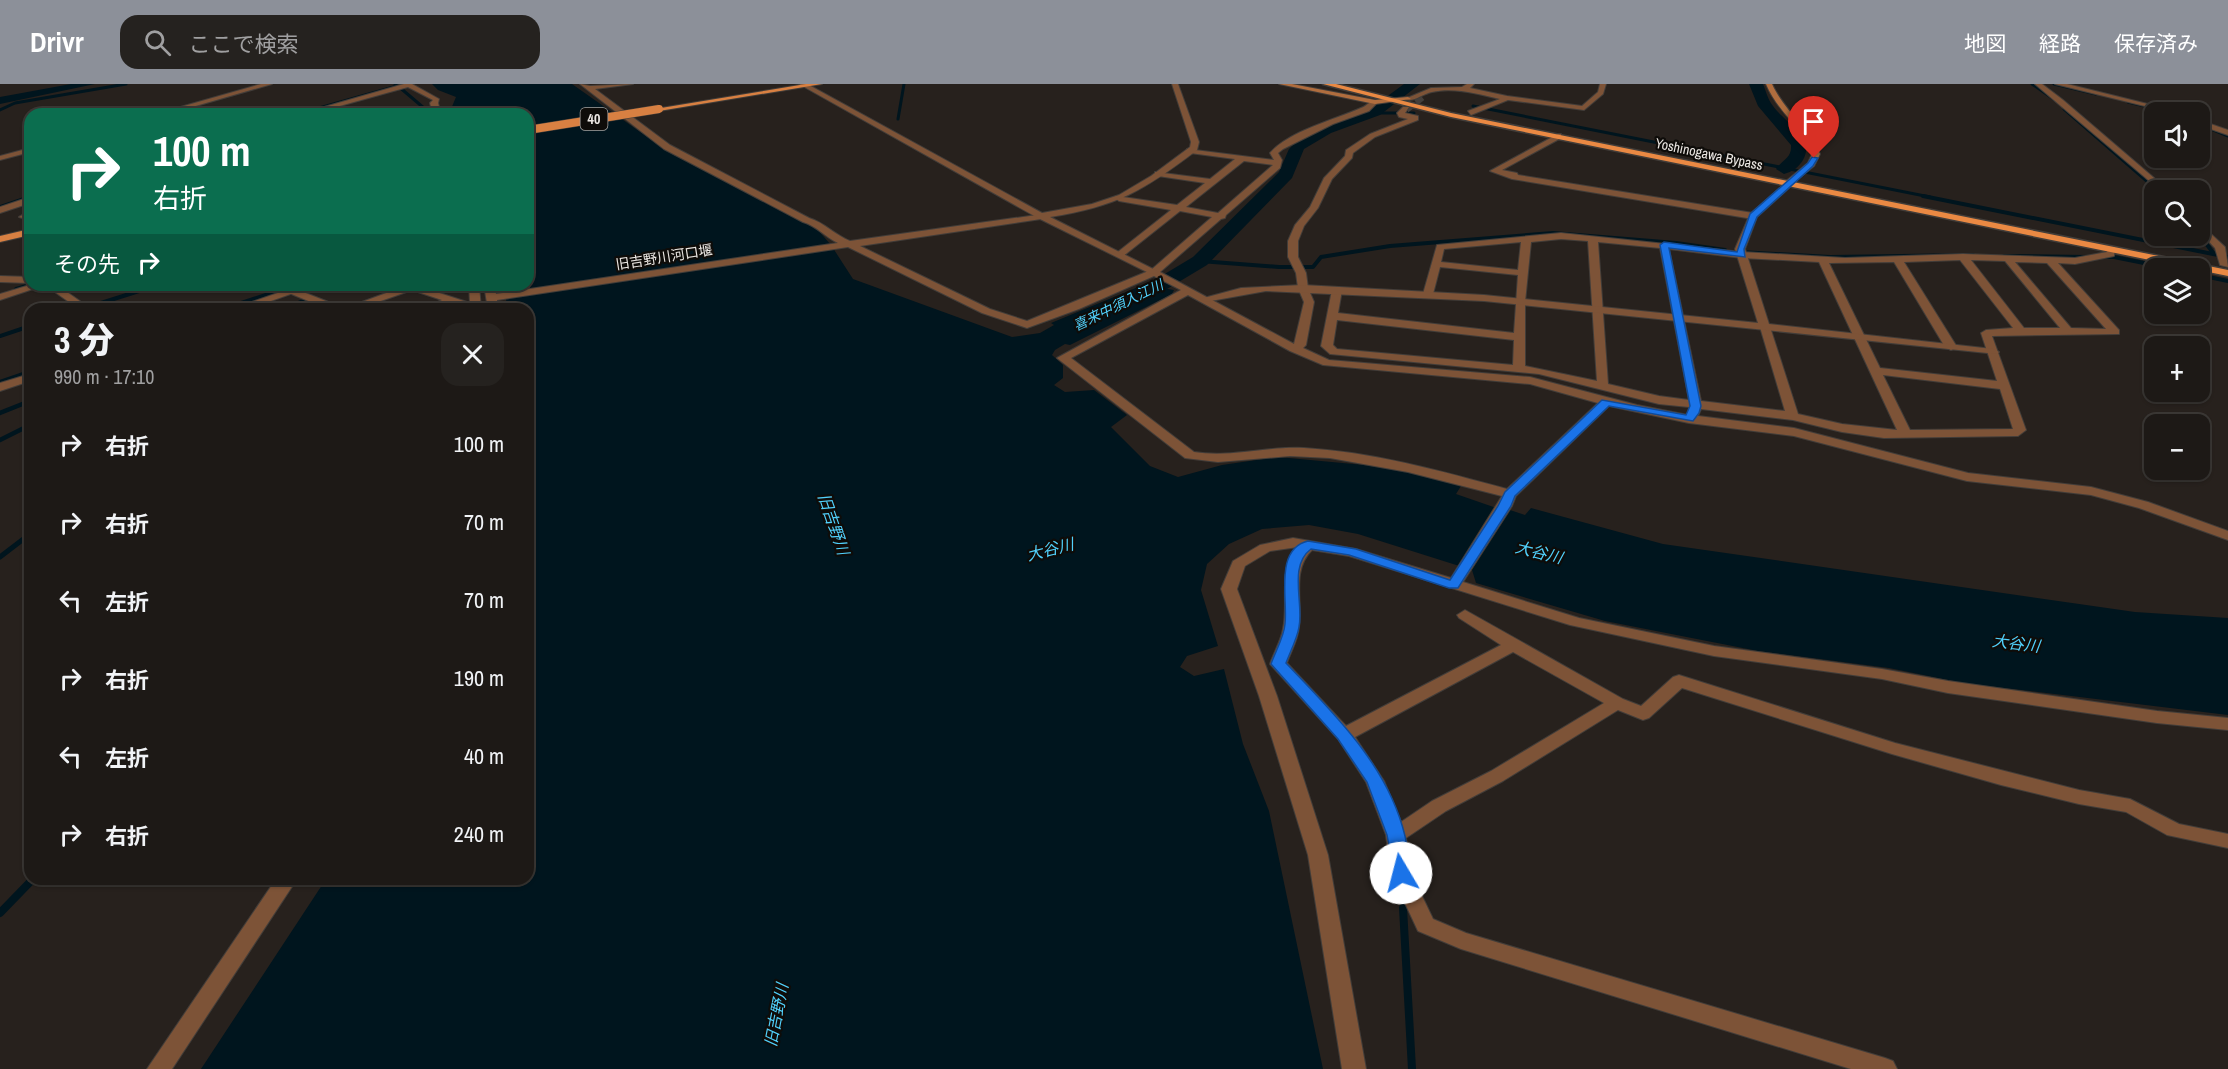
<!DOCTYPE html>
<html lang="ja">
<meta charset="utf-8">
<style>
:root{--surface:#1d1916;--page:#25221f;--text:#f1f3f6;--muted:#a0a0a1;--line:#3b3835;--accent:#8c9099}
body{margin:0;font-family:"Archivo Narrow","Noto Sans JP",sans-serif;background:var(--page);color:var(--text);height:100vh;display:flex;flex-direction:column;font-size:22px;white-space:nowrap}
*{box-sizing:border-box;margin:0}
p{font-size:20px;color:var(--muted)}
.icon{flex:none;width:33px;height:33px;fill:none;stroke:currentColor;stroke-width:2;stroke-linecap:round;stroke-linejoin:round}
.map{position:relative;flex:1;overflow:hidden}
.drawer{position:absolute;left:24px;top:219px;width:510px;height:582px;display:flex;flex-direction:column;background:var(--surface);border-radius:18px;box-shadow:0 2px 4px #0004,0 0 0 2px var(--line)}
.drawer>*{flex:none}
.hud{position:absolute;left:24px;top:24px;width:510px;height:183px;border-radius:18px;box-shadow:0 2px 4px #0004,0 0 0 2px var(--line);background:#0b6e4f;color:#fff;overflow:hidden}
.buttons{position:absolute;left:2144px;top:18px;display:grid;gap:12px}
.buttons a{display:grid;place-items:center;width:66px;height:66px;border-radius:12px;background:var(--surface);box-shadow:0 2px 4px #0004,0 0 0 2px var(--line);font-size:30px}
.pin{position:absolute;display:grid;place-items:center;width:51px;height:51px;color:#fff;margin:-62px -26px;border-radius:50% 50% 50% 0;rotate:-45deg;box-shadow:0 0 6px #0007}
.pin .icon{rotate:45deg}
.me{position:absolute;width:66px;margin:-33px;rotate:352deg;stroke-linejoin:round;filter:drop-shadow(0 0 4px #0008)}
.turn{display:flex;align-items:center;gap:21px;height:126px;padding:0 30px;font-size:27px}
.turn .icon{width:78px;height:78px;stroke-width:2.5}
.turn b{display:block;font-size:42px;line-height:51px}
.then{display:flex;align-items:center;height:57px;padding:0 30px;background:#0003;gap:12px;font-size:22px}
.round{display:grid;place-items:center;flex:none;width:63px;height:63px;border-radius:18px;background:var(--page)}
.overview{display:flex;align-items:center;justify-content:space-between;height:102px;padding:0 30px}
h1{font-size:36px;font-weight:800;line-height:45px}
ul{padding:0;list-style:none}
li{display:flex;align-items:center;gap:18px;height:78px;padding:0 30px}
li div{flex:1}
li b{display:block;font-size:22px}
li em{font-style:normal}
header{display:flex;align-items:center;gap:36px;box-sizing:border-box;height:84px;padding:0 30px;background:var(--accent);color:#fff}
header strong{font-size:28px}
nav{display:flex;gap:33px;margin-inline-start:auto;font-size:21px}
.search{width:420px;height:54px;background:var(--page);display:flex;align-items:center;gap:15px;box-sizing:border-box;padding:0 21px;border-radius:18px;color:var(--muted);font-size:22px}
.map>svg:first-child{display:block}
.water{fill:#00151e}
.lines{fill:none;stroke-linecap:round;stroke-linejoin:round}
.stream-far4{stroke:#00151e;stroke-width:3}
.stream-far3{stroke:#00151e;stroke-width:4}
.stream-far2{stroke:#00151e;stroke-width:4.5}
.stream-far1{stroke:#00151e;stroke-width:5}
.stream{stroke:#00151e;stroke-width:8}
.river{fill:#00151e;fill-rule:evenodd}
.minor-tunnel{stroke:#443f3b;stroke-width:8;stroke-dasharray:8 4;stroke-linecap:butt}
.minor-casing{stroke:#423d39;stroke-width:2}
.tertiary-casing{stroke:#423d39;stroke-width:2}
.secondary-casing{stroke:#423d39;stroke-width:2}
.primary-casing{stroke:#423d39;stroke-width:2}
.trunk-casing{stroke:#423d39;stroke-width:3}
.minor{fill:#7d5337;fill-rule:evenodd}
.tertiary{fill:#7d5337;fill-rule:evenodd}
.secondary{fill:#b06d3e;fill-rule:evenodd}
.primary{fill:#d88042;fill-rule:evenodd}
.trunk{fill:#ea8943;fill-rule:evenodd}
.primary-bridge-casing{stroke:#423d39;stroke-width:9;stroke-linecap:butt}
.primary-bridge{stroke:#d88042;stroke-width:8}
.route{fill:#1a73e8;stroke:#114b97;stroke-width:1.5}
.labels{text-anchor:middle;stroke-width:4.5;stroke-linejoin:round;paint-order:stroke}
.shield{fill:#0e0c09;stroke:#a9a5a2;stroke-width:1.5}
.shield-label{font-size:14px;font-weight:bold;fill:#ebe7e3}
.far-street-label{font-size:14px;fill:#ebe7e3;stroke:#0e0c09}
.far-water-label{font-size:14px;font-style:italic;fill:#51d1fc;stroke:#0e0c09}
.water-label{font-size:16px;font-style:italic;fill:#51d1fc;stroke:#0e0c09}
</style>
<header>
<strong>Drivr</strong>
<div class="search"><svg class="icon" aria-label="search" viewBox="0 0 24 24"><circle cx="10" cy="10" r="6"/><path d="M15 15l6 6"/></svg>ここで検索</div>
<nav><a>地図</a><a>経路</a><a>保存済み</a></nav>
</header>
<div class="map">
<svg width="2228" height="985" viewBox="0 0 2228 985">
<rect width="100%" height="100%" fill="#27211d"/>
<g class="water">
<path d="M71,0H95L0,20V13Z"/>
<path d="M432,0H572L670,69L817,145L831,161L853,195L1012,253L1040,249L1054,241L1051,239L1143,201L1174,206L1172,210L1070,261L1065,260L1055,266L1052,271L1063,281V294L1054,301L1065,308L1094,306L1127,331L1111,343L1150,382L1178,393L1222,381L1278,373L1364,381L1402,387L1461,402L1456,410L1508,428L1510,426L1525,431L1531,424L1663,460L2135,528L2228,534V631L1963,599L1889,584L1758,567L1605,537L1476,499L1472,486L1358,450L1309,441L1262,445L1229,460L1207,480L1201,506L1218,562L1187,572L1180,583L1194,592L1224,585L1243,660L1269,727L1323,985H201L326,795H528V225H508L503,201H528V30H456L451,25L456,13L438,6Z"/>
</g>
<g class="lines">
<g class="stream-far4">
<path d="M2032,0L2055,16"/>
<path d="M2054,0L2096,10"/>
<path d="M398,2L431,30"/>
<path d="M2128,18L2170,28"/>
<path d="M1473,22L1930,113"/>
<path d="M2064,25L2157,106"/>
<path d="M0,26L15,19L126,0"/>
<path d="M1374,29H1414"/>
<path d="M298,30L397,2L395,0"/>
<path d="M898,35L904,0"/>
<path d="M2199,40L2228,52"/>
</g>
<g class="stream-far3">
<path d="M1923,112L2228,173"/>
<path d="M0,123L30,113"/>
<path d="M2199,150L2214,170"/>
<path d="M1740,168L1830,173L1973,171"/>
<path d="M2004,172L2087,173"/>
<path d="M2103,173H2114L2169,184"/>
<path d="M1200,177L1279,183H1313L1321,173L1390,162L1553,149L1676,159L1725,166"/>
<path d="M2199,191L2228,197"/>
<path d="M16,205L30,201"/>
<path d="M82,225L158,201"/>
<path d="M223,225L296,201"/>
<path d="M283,225L303,217"/>
<path d="M0,252L30,242"/>
</g>
<g class="stream-far2">
<path d="M0,298L30,288"/>
<path d="M0,329L30,317"/>
<path d="M0,356L30,341"/>
</g>
<path class="stream-far1" d="M0,473L30,450"/>
<g class="stream">
<path d="M1403,824L1412,985"/>
<path d="M0,829L33,795"/>
</g>
<g class="river">
<path d="M1404,0H1420L1380,31L1331,49L1304,65L1292,94L1207,181L1147,217L1122,227L1115,225L1112,221L1115,217L1133,209L1193,173L1279,88L1289,65L1302,52L1370,25Z"/>
<path d="M1749,0H1763C1766,7 1768,16 1773,22C1784,38 1816,54 1803,76C1799,83 1792,88 1784,90L1776,85C1783,75 1792,74 1791,61L1758,22Z"/>
</g>
<path class="minor-tunnel" d="M1406,25L1423,12"/>
<g class="minor-casing">
<g id="minor">
<path d="M261,0H272L168,30H156Z"/>
<path d="M404,0H412L439,15L438,19L441,30H433L430,19L433,16L408,3L336,23L396,30C373,30 350,27 329,25C320,25 310,30 300,30Z"/>
<path d="M580,0L590,2L633,0L595,5L670,61L809,134C825,139 835,151 850,157L1044,130V134L1041,135L860,162L990,225L1027,237L1151,186L1212,133L1180,127L1122,173L1114,171L1171,126L1119,117L1115,114L1116,112L1177,121L1205,99L1158,92H1155V88L1210,95L1235,75L1190,69H1187V65L1274,76L1270,69C1289,47 1334,36 1361,24C1367,22 1370,16 1377,17V19L1369,27L1333,40L1283,65L1278,69L1282,76L1280,84L1226,131L1225,134L1221,135L1160,188L1294,260L1304,218L1298,204L1296,189L1288,173V157L1295,141L1310,123L1324,94L1345,72L1346,66L1370,50L1408,35L1399,33L1397,29L1403,23H1409L1405,29L1418,32V36L1375,53L1353,69L1352,74L1332,95L1318,124L1304,142L1298,157V173L1306,189L1308,204L1314,218L1306,261L1303,264L1329,276L1530,293L1637,321L1688,331L1689,323L1659,320L1539,290L1330,270L1321,262L1332,206L1337,203L1342,206L1338,229L1514,249L1518,191L1440,183L1433,210L1424,212L1423,210L1437,161L1561,149L1742,168L1845,174L1963,170L2075,174L2107,168L2109,163H2115L2114,172L2075,180L2058,179L2119,246V250L1992,252L2026,346L2018,352L1884,354L1842,348L1793,336L1701,325L1698,332L1794,344L1968,389L2091,403L2148,418L2228,447V456L2139,424L2091,411L1967,397L1794,352L1689,339L1609,322L1516,412L1512,422L1463,498L1579,534L1714,562L1882,585L1948,597L2157,627L2228,634V646L2157,639L1948,609L1882,595L1714,572L1570,541L1349,472L1312,466C1291,486 1303,518 1299,543C1298,556 1291,567 1287,579L1346,642L1501,561L1459,534L1457,531L1465,526L1623,615L1641,622L1673,593L1679,591L1895,659L2079,706L2130,715L2179,740L2228,750V764L2167,751L2126,728L2079,720L2001,701L1892,670L1682,604L1649,634L1643,636L1618,626L1503,697L1446,727L1406,754L1411,789L1433,835L1466,849L1885,974L1893,977L1897,985H1851L1461,865L1418,847L1391,789L1386,751L1366,698L1338,655L1270,580C1274,568 1281,557 1283,545C1289,517 1277,486 1298,463L1270,467L1245,482L1237,505L1277,612L1328,771L1366,985H1342L1308,771L1259,612L1221,505L1233,477L1260,461L1293,454L1356,465L1451,494L1502,412L1408,388L1330,374L1290,372L1218,378L1185,374L1057,274L1181,206L1154,192L1079,225L1027,244L982,229L848,163L497,216L498,225H488L484,201H494L496,210L838,159C825,153 817,142 803,138L664,65ZM1244,77L1273,81L1218,129L1186,123ZM1561,155L1588,157L1597,297L1525,282V218L1531,158ZM1521,158L1518,186L1441,178L1444,165ZM1598,158L1660,164L1689,316L1659,312L1608,300ZM1669,165L1742,174L1819,178L1897,346L1842,340L1798,330L1770,243L1765,240L1760,243L1785,327L1701,317ZM1960,176L2013,244L1986,246L1981,249L1997,297L1880,284L1829,179L1894,178L1945,263L1951,266L1957,263L1904,178ZM1971,176L2005,177L2060,244H2024ZM2015,178L2047,179L2106,245L2071,244ZM1188,211L1290,267L1323,281L1530,300L1598,319L1507,405C1441,387 1373,368 1304,364C1267,362 1231,374 1194,368L1071,274ZM1337,236L1514,256L1513,281L1337,265L1333,261ZM1883,291L2000,305L2013,345L1910,346ZM1513,568L1604,619L1491,687L1432,717L1401,738L1384,697L1355,653Z"/>
<path d="M1467,0H1474L1470,4L1507,12L1582,22L1598,8L1600,0H1606L1603,10L1584,26L1508,16L1471,31L1468,27L1500,15C1478,10 1454,3 1432,8C1422,10 1413,19 1405,15L1431,4L1462,3Z"/>
<path d="M2035,0H2042L2063,16L2168,106H2160Z"/>
<path d="M2055,0H2067L2180,28H2169Z"/>
<path d="M2199,36L2228,46V51L2199,41Z"/>
<path d="M1558,50H1561V54L1502,86L1517,89L1518,91L1753,129L1757,132L1753,135L1512,95L1490,87Z"/>
<path d="M30,64V68L0,76V72Z"/>
<path d="M30,113V119L0,129V123Z"/>
<path d="M30,127V136L19,133Z"/>
<path d="M2199,139L2225,163L2228,183L2220,181L2215,164L2199,147Z"/>
<path d="M30,201H45L0,216V210Z"/>
<path d="M408,201H422L421,203L470,219L469,201H479L481,225H461V223C448,218 437,225 423,225L442,216L412,206L358,225H343Z"/>
<path d="M293,204L341,223L342,225H328L289,209L288,207Z"/>
<path d="M276,795H297L172,985H147Z"/>
</g>
</g>
<g class="tertiary-casing">
<g id="tertiary">
<path d="M799,0H807L1042,129L1092,120L1119,111L1151,92L1190,63L1191,58L1172,0H1178L1199,58L1197,66C1143,107 1118,122 1050,133L1159,188L1151,190L1038,134Z"/>
<path d="M1788,97L1791,98V102L1757,133L1745,165L1769,240L1993,265L1999,268L1997,270L1484,217L1266,207L1205,218L1200,215L1241,204L1303,201L1484,211L1758,239L1735,165L1750,130Z"/>
<path d="M0,192L30,193V199L0,198Z"/>
<path d="M45,201H57L91,225H79Z"/>
<path d="M301,201H316L248,225H232Z"/>
<path d="M30,290V297L0,307V299Z"/>
</g>
</g>
<g class="secondary-casing">
<g id="secondary">
<path d="M1279,0H1292L1375,16L1408,13L1411,15L1375,20Z"/>
<path d="M1766,0H1772C1784,27 1809,43 1820,70L1814,82L1788,103L1785,102V98L1808,79L1812,70C1802,43 1777,27 1766,0Z"/>
</g>
</g>
<g class="primary-casing">
<g id="primary">
<path d="M806,0H822L659,27L655,25Z"/>
<path d="M30,145V151L0,158V152Z"/>
</g>
</g>
<g class="trunk-casing">
<path id="trunk" d="M1323,0H1336L1451,29L2228,186V192L1451,33Z"/>
</g>
<use href="#minor" class="minor"/>
<use href="#tertiary" class="tertiary"/>
<use href="#secondary" class="secondary"/>
<use href="#primary" class="primary"/>
<use href="#trunk" class="trunk"/>
<g class="primary-bridge-casing">
<path id="primary-bridge" d="M528,46L659,25"/>
</g>
<use href="#primary-bridge" class="primary-bridge"/>
</g>
<path class="route" d="M1812,73L1818,74L1813,82L1757,133L1744,165L1745,173L1669,164L1701,322L1699,329L1693,337L1609,322L1515,412L1511,422L1458,504H1449L1349,471L1311,465C1288,482 1304,519 1299,543C1297,555 1290,568 1286,579C1334,630 1388,681 1405,752C1408,764 1408,777 1410,789L1408,794L1401,796L1395,794L1387,751L1367,698L1338,655L1271,580C1275,568 1284,553 1285,540C1288,515 1274,465 1308,457L1356,465L1450,496L1498,422L1505,408L1602,316L1686,331L1690,322L1660,161L1664,158L1737,168L1750,130L1808,79Z"/>
<g class="labels">
<rect class="shield" x="580.5" y="24" width="27" height="22" rx="4.5"/>
<g class="shield-label">
<text x="594" y="40">40</text>
</g>
<g class="far-street-label">
<text transform="translate(1709 70) rotate(12)" y="5">Yoshinogawa Bypass</text>
<text transform="translate(664 173) rotate(-9)" y="5">旧吉野川河口堰</text>
</g>
<g class="far-water-label">
<text transform="translate(1118 221) rotate(-26)" y="5">喜来中須入江川</text>
</g>
<g class="water-label">
<text transform="translate(834 440) rotate(71)" y="6">旧吉野川</text>
<text transform="translate(1050 465) rotate(-14)" y="6">大谷川</text>
<text transform="translate(1539 468) rotate(14)" y="6">大谷川</text>
<text transform="translate(2016 559) rotate(7)" y="6">大谷川</text>
<text transform="translate(776 931) rotate(-79)" y="6">旧吉野川</text>
</g>
</g>
</svg>
<div class="buttons">
<a><svg class="icon" aria-label="sound" viewBox="0 0 24 24"><path d="M4 9h4l5-4v14l-5-4H4zM17 9q2 3 0 6"/></svg></a>
<a><svg class="icon" aria-label="search" viewBox="0 0 24 24"><circle cx="10" cy="10" r="6"/><path d="M15 15l6 6"/></svg></a>
<a><svg class="icon" aria-label="layers" viewBox="0 0 24 24"><path d="M12 4l9 5-9 5-9-5zM3 14l9 5 9-5"/></svg></a>
<a>+</a>
<a>−</a>
</div>
<div class="pin" style="left:1814px;top:74px;background:#d93025"><svg class="icon" aria-label="arrive" viewBox="0 0 24 24"><path d="M6 21V4h12l-3 4 3 4H6"/></svg></div>
<svg class="me" style="left:1401px;top:789px" viewBox="-20 -20 40 40"><circle r="19" fill="#fff"/><path d="M0-13L10 11 0 6-10 11z" fill="#1a73e8"/></svg>
<div class="hud">
<div class="turn"><svg class="icon" aria-label="right" viewBox="0 0 24 24"><path d="M7 20v-9h11M14 6l5 5-5 5"/></svg><div><b>100 m</b>右折</div></div>
<div class="then">その先<svg class="icon" aria-label="right" viewBox="0 0 24 24"><path d="M7 20v-9h11M14 6l5 5-5 5"/></svg></div>
</div>
<section class="drawer">
<div class="overview"><div><h1>3 分</h1><p>990 m · 17:10</p></div><a class="round"><svg class="icon" aria-label="close" viewBox="0 0 24 24"><path d="M6 6l12 12M18 6L6 18"/></svg></a></div>
<ul>
<li><svg class="icon" aria-label="right" viewBox="0 0 24 24"><path d="M7 20v-9h11M14 6l5 5-5 5"/></svg><div><b>右折</b></div><em>100 m</em></li>
<li><svg class="icon" aria-label="right" viewBox="0 0 24 24"><path d="M7 20v-9h11M14 6l5 5-5 5"/></svg><div><b>右折</b></div><em>70 m</em></li>
<li><svg class="icon" aria-label="left" viewBox="0 0 24 24"><path d="M17 20v-9H6M10 6l-5 5 5 5"/></svg><div><b>左折</b></div><em>70 m</em></li>
<li><svg class="icon" aria-label="right" viewBox="0 0 24 24"><path d="M7 20v-9h11M14 6l5 5-5 5"/></svg><div><b>右折</b></div><em>190 m</em></li>
<li><svg class="icon" aria-label="left" viewBox="0 0 24 24"><path d="M17 20v-9H6M10 6l-5 5 5 5"/></svg><div><b>左折</b></div><em>40 m</em></li>
<li><svg class="icon" aria-label="right" viewBox="0 0 24 24"><path d="M7 20v-9h11M14 6l5 5-5 5"/></svg><div><b>右折</b></div><em>240 m</em></li>
</ul>
</section>
</div>
